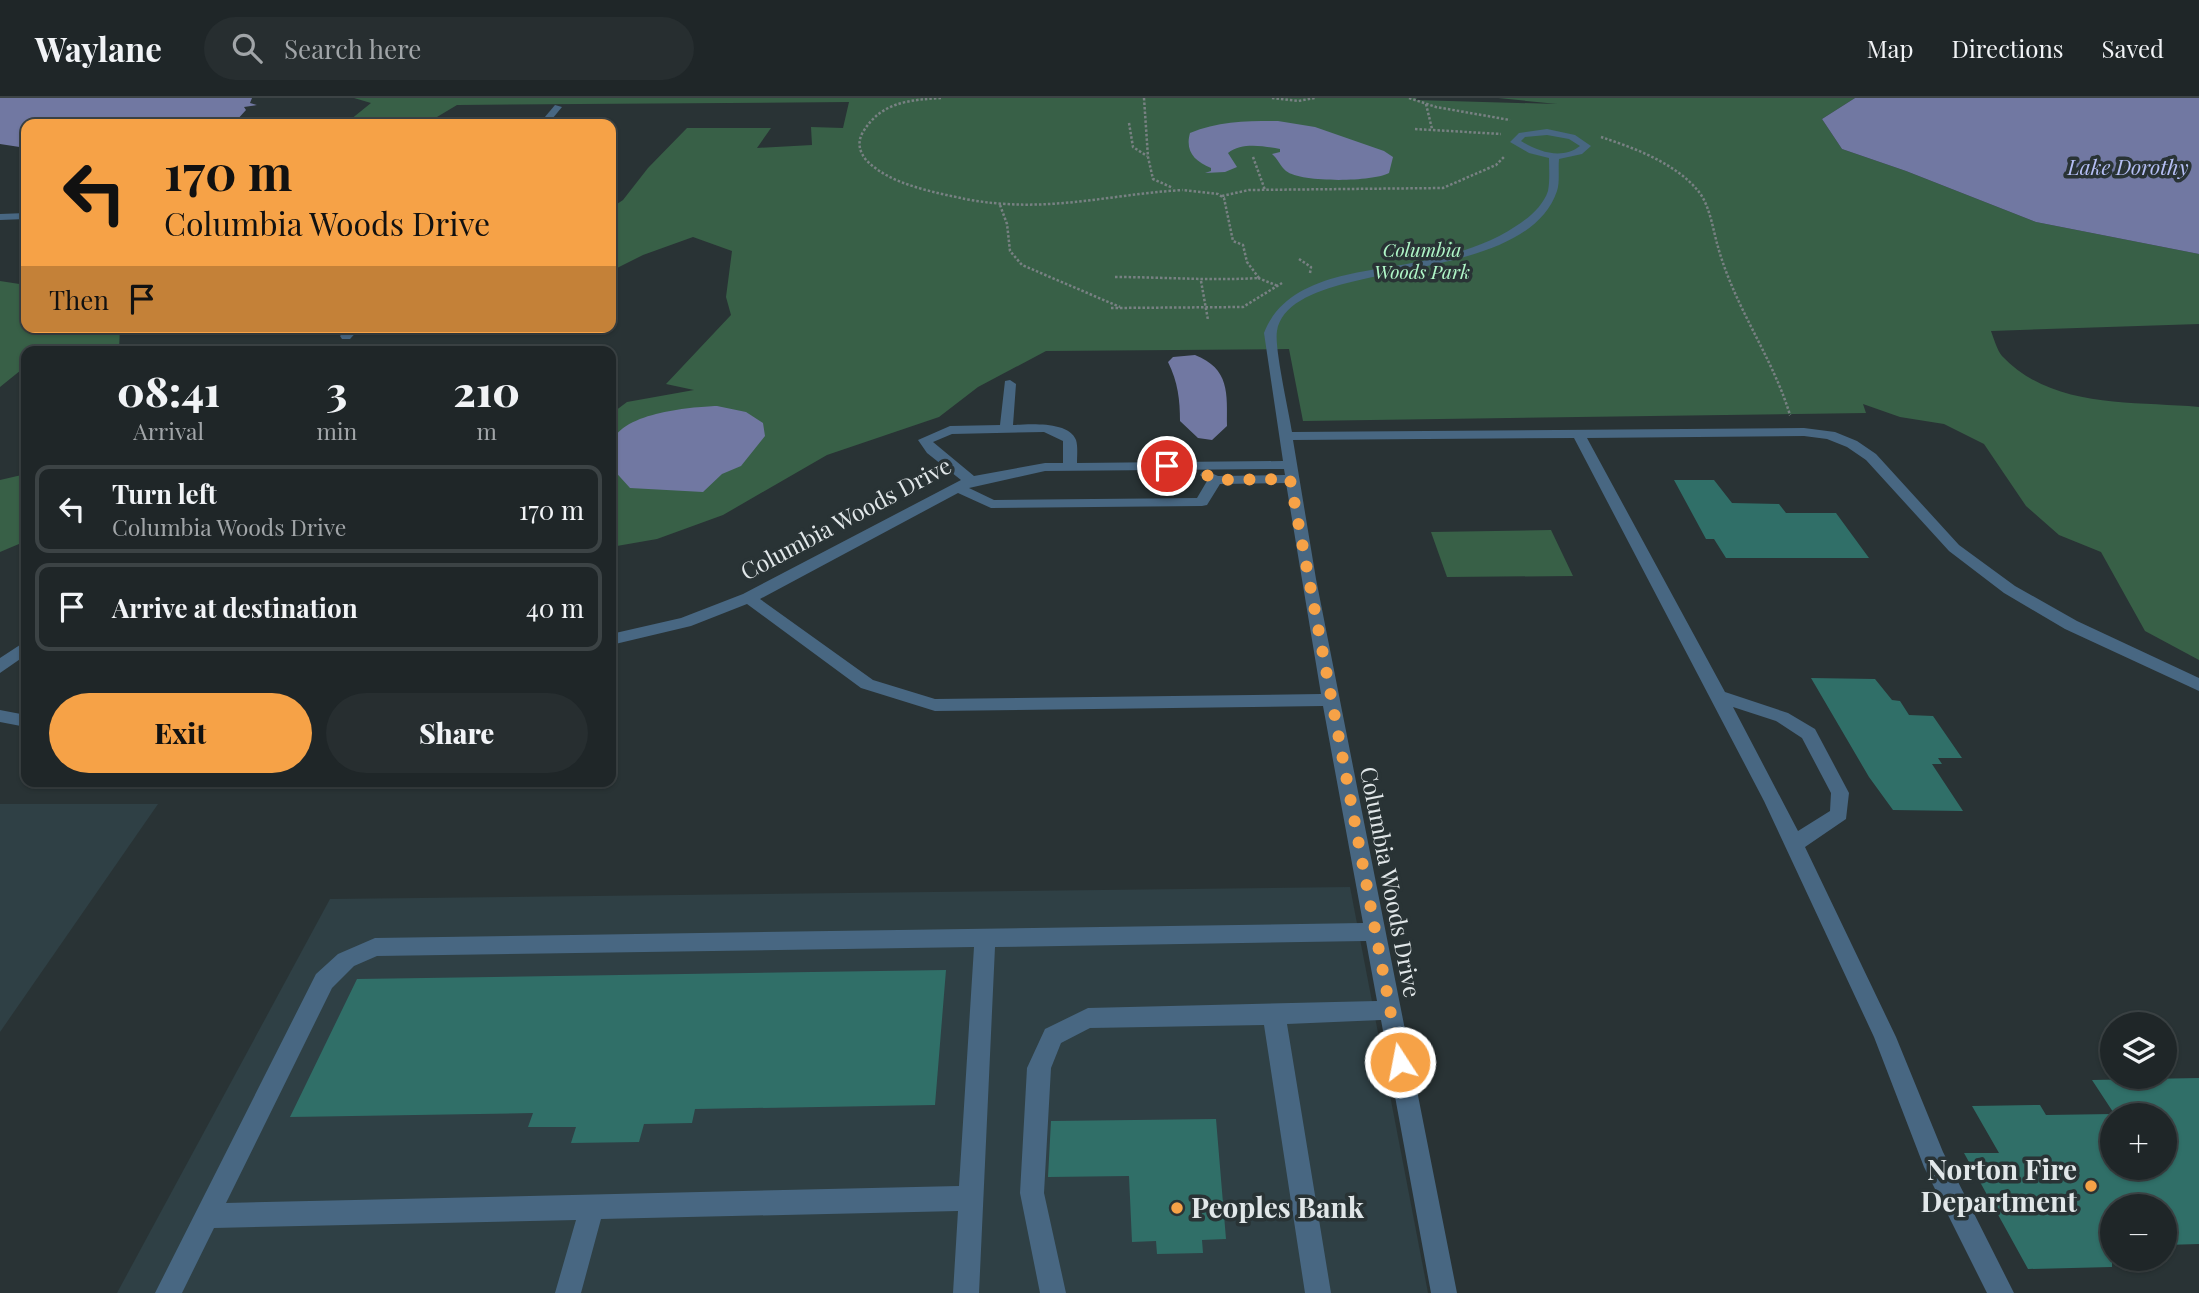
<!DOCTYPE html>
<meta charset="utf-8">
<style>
:root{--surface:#1f2628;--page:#272e30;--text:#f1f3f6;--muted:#a1a5a8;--line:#3c4345;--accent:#f6a247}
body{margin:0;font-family:"Playfair Display",serif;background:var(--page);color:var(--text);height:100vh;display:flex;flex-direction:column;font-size:26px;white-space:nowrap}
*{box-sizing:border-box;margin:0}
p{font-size:23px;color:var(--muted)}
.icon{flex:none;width:38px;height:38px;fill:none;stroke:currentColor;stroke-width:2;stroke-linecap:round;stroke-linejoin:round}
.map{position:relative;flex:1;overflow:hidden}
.details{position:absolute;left:21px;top:248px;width:595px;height:441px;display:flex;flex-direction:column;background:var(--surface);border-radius:14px;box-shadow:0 2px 5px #0004,0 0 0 2px var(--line)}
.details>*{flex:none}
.guide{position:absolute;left:21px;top:21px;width:595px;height:214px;border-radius:14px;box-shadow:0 2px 5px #0004,0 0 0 2px var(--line);background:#f6a247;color:#111;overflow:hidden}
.buttons{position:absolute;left:2100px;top:914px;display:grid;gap:14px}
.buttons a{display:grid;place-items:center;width:77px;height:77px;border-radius:50%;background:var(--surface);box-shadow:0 2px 5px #0004,0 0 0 2px var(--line);font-size:35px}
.pin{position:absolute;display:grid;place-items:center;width:60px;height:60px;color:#fff;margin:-30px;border:4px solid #fff;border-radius:50%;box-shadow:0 2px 7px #0007}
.me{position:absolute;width:77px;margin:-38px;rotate:349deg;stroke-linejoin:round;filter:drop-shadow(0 0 5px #0008)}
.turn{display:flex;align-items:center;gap:24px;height:147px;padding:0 28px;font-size:32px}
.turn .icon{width:91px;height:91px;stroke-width:2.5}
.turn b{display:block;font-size:49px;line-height:60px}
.then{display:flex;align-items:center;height:66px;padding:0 28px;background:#0003;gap:14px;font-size:26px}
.eta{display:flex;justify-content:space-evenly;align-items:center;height:119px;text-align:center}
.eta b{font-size:42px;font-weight:800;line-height:49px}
.action{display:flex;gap:14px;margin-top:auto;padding:14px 28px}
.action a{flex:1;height:80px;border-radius:42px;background:var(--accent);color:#111;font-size:28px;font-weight:800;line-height:80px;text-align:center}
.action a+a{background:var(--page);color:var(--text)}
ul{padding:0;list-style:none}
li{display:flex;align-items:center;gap:21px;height:88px;margin:0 14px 10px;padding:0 14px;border:4px solid var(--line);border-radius:14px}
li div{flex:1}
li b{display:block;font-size:26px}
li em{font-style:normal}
header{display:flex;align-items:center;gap:42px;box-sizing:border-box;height:98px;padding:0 35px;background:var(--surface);border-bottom:2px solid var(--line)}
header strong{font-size:33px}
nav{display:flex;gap:38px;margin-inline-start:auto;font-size:24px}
.search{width:490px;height:63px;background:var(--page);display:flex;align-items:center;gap:18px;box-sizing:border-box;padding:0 24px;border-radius:38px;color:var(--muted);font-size:26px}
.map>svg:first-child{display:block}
.built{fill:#2f4045}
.green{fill:#386047}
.water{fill:#7178a2}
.building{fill:#306f68}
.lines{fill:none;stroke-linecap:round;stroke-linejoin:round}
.path{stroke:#788183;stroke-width:2.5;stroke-dasharray:2.5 2;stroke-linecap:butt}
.minor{fill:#486782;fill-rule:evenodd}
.route{stroke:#f6a247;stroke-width:12;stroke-dasharray:0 21.6}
.poi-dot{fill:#f6a247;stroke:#293335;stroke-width:2.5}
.labels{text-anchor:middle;stroke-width:7;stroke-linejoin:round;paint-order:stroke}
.far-park-label{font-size:19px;font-style:italic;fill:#b0f7c8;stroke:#293335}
.far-water-label{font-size:21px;font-style:italic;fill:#b5bff4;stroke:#293335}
.street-label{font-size:23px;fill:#e1e7e9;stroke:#293335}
.near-poi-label{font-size:28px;font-weight:bold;fill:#e1e7e9;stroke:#293335;text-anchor:end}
</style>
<header>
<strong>Waylane</strong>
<div class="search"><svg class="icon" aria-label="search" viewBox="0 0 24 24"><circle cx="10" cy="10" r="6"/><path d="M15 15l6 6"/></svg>Search here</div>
<nav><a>Map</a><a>Directions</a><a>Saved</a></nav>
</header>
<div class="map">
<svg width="2199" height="1195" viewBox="0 0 2199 1195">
<rect width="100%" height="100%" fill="#293335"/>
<g class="built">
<path d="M0,706H158L0,934Z"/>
<path d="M1350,789L1428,1195H117L330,801Z"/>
</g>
<g class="green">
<path d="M354,0H1417L1415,2L1557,6L1498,0H1855L1822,21L1842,51L1906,73L2036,124L2199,156V226L1991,233C1994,241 1997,252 2002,258C2052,311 2132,303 2199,309V562L2145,533L2101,454L2059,437L2026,408L1984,346L1944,326L1900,319L1863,306L1866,315L1303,323L1289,251L1046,253L978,289L939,319L827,357L723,417L657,441L611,449V316L627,304L694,292L666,286L731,217L726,199L732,153L693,139L643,157L611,173V110L623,102L648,70L687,30H771L757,50L812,47L811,29L843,30L849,4L457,7L437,19L435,26H345L371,5Z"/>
<path d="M0,183L26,187V229H120L119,252L26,254V268L0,289Z"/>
<path d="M26,376V443L0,454V382Z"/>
<path d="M1551,432L1573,478L1447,479L1431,434Z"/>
</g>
<g class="water">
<path d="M0,0H252L250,5L257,7L244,9L246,12L236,23V26H26V50L0,46Z"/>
<path d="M1855,0H2199V156L2036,124L1906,73L1842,51L1822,21Z"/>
<path d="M1278,23L1315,29L1384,53L1393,59L1389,75C1373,84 1301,85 1286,73C1280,68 1278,61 1272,56L1280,54V51C1263,48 1242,44 1228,55L1237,69L1225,74L1205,75L1211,73V70C1194,63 1185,53 1190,35C1218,23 1249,23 1278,23Z"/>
<path d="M1195,257C1230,271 1227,295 1227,328L1212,342L1198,340L1180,323C1180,302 1178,284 1168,264L1173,259Z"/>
<path d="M717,308L746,314L763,325L765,338L741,368L722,376L703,394L630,390L611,369C611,363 609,354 611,348C617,315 690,309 717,308Z"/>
</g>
<g class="building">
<path d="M1674,382H1714L1732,405L1779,406L1786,415H1836L1869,460H1726L1714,441H1706Z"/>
<path d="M1811,580L1875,581L1892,602L1900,603L1909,617L1933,618L1962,660H1938L1942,666H1932L1963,713L1893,712L1869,679Z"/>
<path d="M946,872L935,1007L695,1011L692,1025L644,1026L639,1044L571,1045L576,1029H528L533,1015L290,1019L357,881Z"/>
<path d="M2199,980V1146L2165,1147V1108H2112V1169L2028,1171L1964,1055H1999L1972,1008L2040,1007L2046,1017L2112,1016V1069H2165V1017H2115L2092,982Z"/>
<path d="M1216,1021L1226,1141L1202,1142L1203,1155L1157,1156L1156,1143L1132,1144L1129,1078L1048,1079L1051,1023Z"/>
</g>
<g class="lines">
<g class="path">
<path d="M941,0C909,2 881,4 863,34C857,44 859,54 867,63C891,87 934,94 965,101C1046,116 1104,97 1182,92"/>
<path d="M1144,0L1148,59L1153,81L1173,90"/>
<path d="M1272,0L1298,3L1315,0"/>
<path d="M1409,0L1436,9L1510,22"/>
<path d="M1426,6L1432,31"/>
<path d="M1129,25L1133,49L1147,58"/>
<path d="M1415,31L1501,36"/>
<path d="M1601,39C1634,50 1676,65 1699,94C1710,108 1713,132 1718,149C1735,210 1772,258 1790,317"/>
<path d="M1253,59L1265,92"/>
<path d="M1222,98L1249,92L1443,90L1496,67L1505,58"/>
<path d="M1000,107L1007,126L1010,153L1022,167L1120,209"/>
<path d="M1299,161L1311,169L1310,175"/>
<path d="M1115,179C1164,179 1210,183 1259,180L1247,164L1243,147L1233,143L1224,100L1218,96L1182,92"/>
<path d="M1258,180L1278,188"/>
<path d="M1201,183L1208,222"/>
<path d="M1111,210L1243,209L1282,185"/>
</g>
<g class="minor">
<path d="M555,7L562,9L548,26H539Z"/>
<path d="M1547,31L1575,37L1591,48L1582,56L1559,61C1558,71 1560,84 1557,93C1523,193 1291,156 1277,233C1274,249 1289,314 1292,334L1804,330L1835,334L1857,343L1876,356L1959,447L2015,488L2077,523L2199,580V593L2065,531L2004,495L1949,453L1866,362L1847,349L1827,341L1804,338L1587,340L1725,594L1788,615L1815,631L1849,695L1846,721L1805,749L1896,939L1943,1054L2014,1195H1987L1924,1069L1874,939L1764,703L1574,340L1293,342L1316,481L1457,1195H1431L1381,922L1287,926L1331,1195H1305L1264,927L1090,930L1061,945L1051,970L1044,1095L1066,1195H1040L1020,1095L1027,970L1045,931L1088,910L1377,903L1366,843L995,849L979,1195H953L958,1113L601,1121L581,1195H555L576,1122L214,1130L182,1195H155L316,876L338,856L375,840L1363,825L1323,608L935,613L861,590L747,506L691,528L611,547V536L681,520L743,496L961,382L927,355L918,342L950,328L1000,327L1005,283L1010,282L1016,286L1013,327C1029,326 1069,323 1076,342C1078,348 1077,358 1077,365L1283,363L1264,235C1288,173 1372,175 1427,162C1458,155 1490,146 1516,128C1529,120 1543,108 1548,93C1550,83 1549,70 1549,60L1529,55L1510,44L1519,35ZM1547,37L1569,41L1580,48C1562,62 1539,54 1521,43L1525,39ZM1044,334L1063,343V365H1045L974,378L933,344L952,336ZM1284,371L1285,377L1218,378L1207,373L1202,374L1200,377L1207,383L1197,400L994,402L969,390L1045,373ZM1286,385L1321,596L935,601L873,582L760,501L958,395L991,410L1202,408L1207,407L1220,386ZM1733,609L1776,623L1802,640L1831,695L1830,713L1798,733ZM974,849L959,1088L226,1105L332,890L354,868L377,858Z"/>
<path d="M26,115V121L0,122V116Z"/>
<path d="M348,229H361L350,241H342L340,238Z"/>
<path d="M26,543V557L0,575V560Z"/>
<path d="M0,612L26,617V629L0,624Z"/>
</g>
</g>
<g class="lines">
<path class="route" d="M1167,368H1192L1215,382L1290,381L1400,964"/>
</g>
<g class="poi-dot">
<circle cx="2091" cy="1088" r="7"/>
<circle cx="1177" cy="1110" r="7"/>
</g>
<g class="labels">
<g class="far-park-label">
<text x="1422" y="159">Columbia<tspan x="1422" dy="22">Woods Park</tspan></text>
</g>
<g class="far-water-label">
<text x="2128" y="77">Lake Dorothy</text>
</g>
<g class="street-label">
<text transform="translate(846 421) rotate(-28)" y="8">Columbia Woods Drive</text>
<text transform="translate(1390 784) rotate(79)" y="8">Columbia Woods Drive</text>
</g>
<g class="near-poi-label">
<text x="2077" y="1082">Norton Fire<tspan x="2077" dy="32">Department</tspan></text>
<text x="1191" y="1120" text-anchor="start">Peoples Bank</text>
</g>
</g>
</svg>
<div class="buttons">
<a><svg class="icon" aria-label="layers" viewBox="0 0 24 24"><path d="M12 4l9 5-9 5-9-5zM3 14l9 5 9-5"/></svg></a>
<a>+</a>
<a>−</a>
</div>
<div class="pin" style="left:1167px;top:368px;background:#d93025"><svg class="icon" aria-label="arrive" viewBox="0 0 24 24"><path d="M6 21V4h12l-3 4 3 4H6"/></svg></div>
<svg class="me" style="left:1400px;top:964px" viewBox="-20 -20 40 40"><circle r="17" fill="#f6a247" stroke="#fff" stroke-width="3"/><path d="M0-11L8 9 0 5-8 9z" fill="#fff"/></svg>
<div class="guide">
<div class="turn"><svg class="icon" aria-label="left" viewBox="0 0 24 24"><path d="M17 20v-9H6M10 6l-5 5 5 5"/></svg><div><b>170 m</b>Columbia Woods Drive</div></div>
<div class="then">Then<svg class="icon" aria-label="arrive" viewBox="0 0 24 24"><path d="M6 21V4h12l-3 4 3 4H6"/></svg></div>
</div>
<section class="details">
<div class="eta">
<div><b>08:41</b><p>Arrival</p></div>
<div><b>3</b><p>min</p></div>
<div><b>210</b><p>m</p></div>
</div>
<ul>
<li><svg class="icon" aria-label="left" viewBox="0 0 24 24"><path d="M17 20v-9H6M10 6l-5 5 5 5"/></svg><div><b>Turn left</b><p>Columbia Woods Drive</p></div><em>170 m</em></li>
<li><svg class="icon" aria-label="arrive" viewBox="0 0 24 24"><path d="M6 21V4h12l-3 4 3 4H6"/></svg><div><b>Arrive at destination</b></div><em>40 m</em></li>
</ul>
<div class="action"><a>Exit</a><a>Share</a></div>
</section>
</div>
